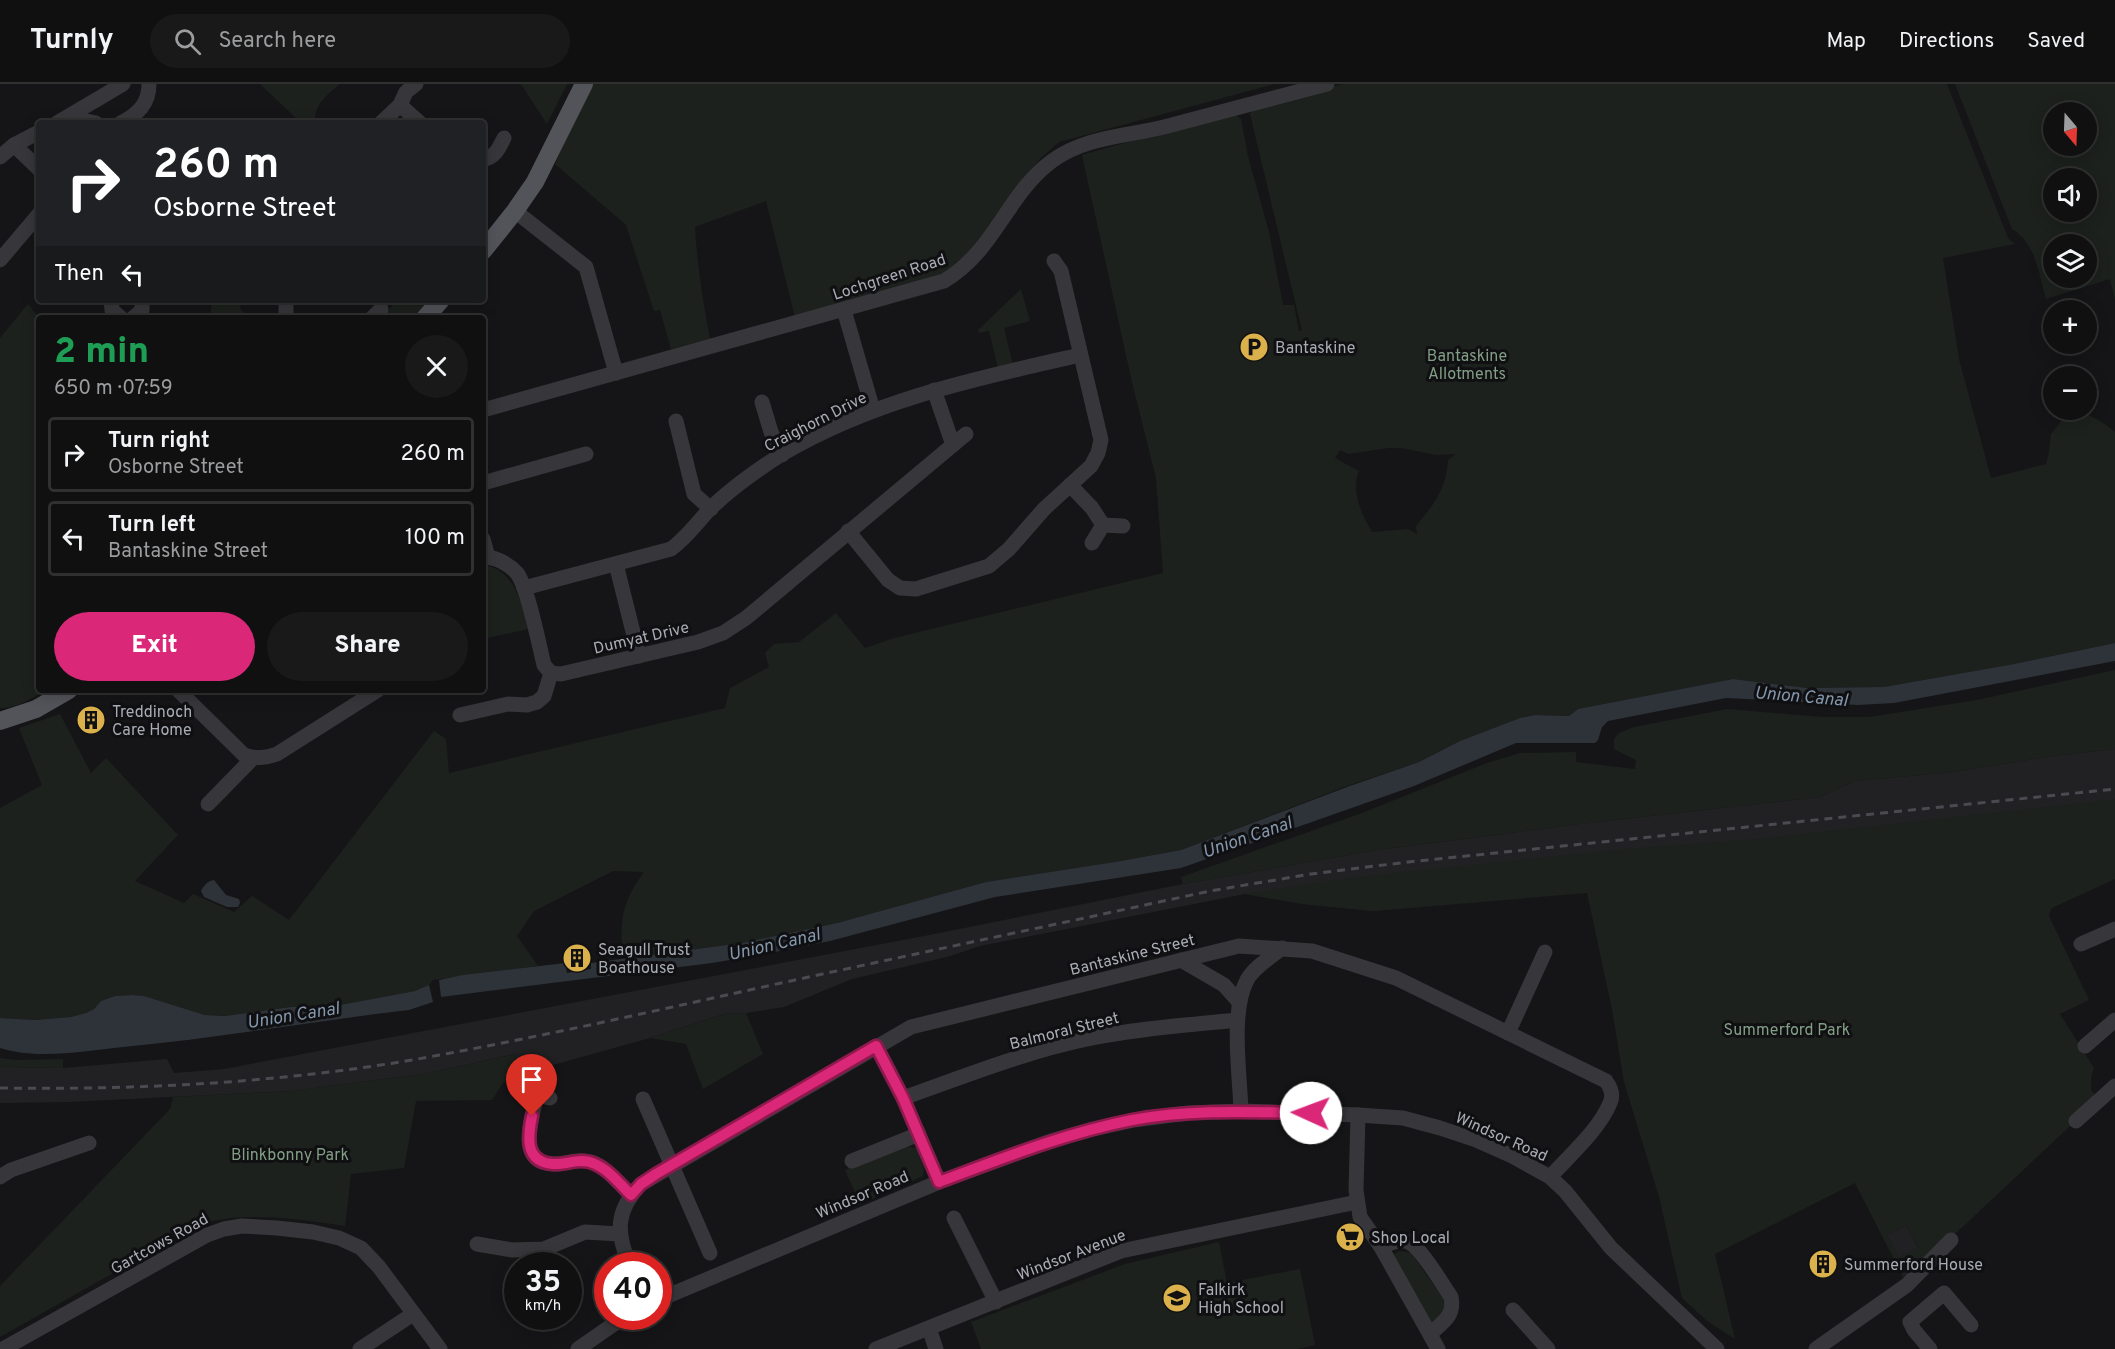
<!DOCTYPE html>
<meta charset="utf-8">
<style>
:root{--surface:#101011;--page:#19191a;--text:#f1f3f6;--muted:#9c9d9f;--line:#303031;--accent:#db2777}
body{margin:0;font-family:Overpass,sans-serif;background:var(--page);color:var(--text);height:100vh;display:flex;flex-direction:column;font-size:22px;white-space:nowrap}
*{box-sizing:border-box;margin:0}
p{font-size:20px;color:var(--muted)}
.icon{flex:none;width:33px;height:33px;fill:none;stroke:currentColor;stroke-width:2;stroke-linecap:round;stroke-linejoin:round}
.map{position:relative;flex:1;overflow:hidden}
.side{position:absolute;left:36px;top:231px;width:450px;height:378px;display:flex;flex-direction:column;background:var(--surface);border-radius:6px;box-shadow:0 3px 15px #0003,0 0 0 2px var(--line)}
.side>*{flex:none}
.banner{position:absolute;left:36px;top:36px;width:450px;height:183px;border-radius:6px;box-shadow:0 3px 15px #0003,0 0 0 2px var(--line);background:#202124;color:#fff;overflow:hidden}
.needle{width:39px;rotate:161deg}
.fabs{position:absolute;left:2043px;top:18px;display:grid;gap:12px}
.fabs a{display:grid;place-items:center;width:54px;height:54px;border-radius:50%;background:var(--surface);box-shadow:0 3px 15px #0003,0 0 0 2px var(--line);font-size:30px}
.speed{position:absolute;left:504px;top:1168px;display:flex;gap:12px;font-size:30px;font-weight:700;text-align:center}
.speed>*{display:grid;place-content:center;width:78px;height:78px;border-radius:50%;background:var(--surface);box-shadow:0 3px 15px #0003,0 0 0 2px var(--line);line-height:1}
.speed small{font-size:15px;font-weight:400}
.speed .limit{border:9px solid #d22;background:#fff;color:#111}
.pin{position:absolute;display:grid;place-items:center;width:51px;height:51px;color:#fff;margin:-62px -26px;border-radius:50% 50% 50% 0;rotate:-45deg;box-shadow:0 0 6px #0007}
.pin .icon{rotate:45deg}
.me{position:absolute;width:66px;margin:-33px;rotate:272deg;stroke-linejoin:round;filter:drop-shadow(0 0 4px #0008)}
.turn{display:flex;align-items:center;gap:21px;height:126px;padding:0 18px;font-size:27px}
.turn .icon{width:78px;height:78px;stroke-width:2.5}
.turn b{display:block;font-size:42px;line-height:51px}
.then{display:flex;align-items:center;height:57px;padding:0 18px;background:#0003;gap:12px;font-size:22px}
.round{display:grid;place-items:center;flex:none;width:63px;height:63px;border-radius:32px;background:var(--page)}
.head{display:flex;align-items:center;justify-content:space-between;height:102px;padding:0 18px}
h1{font-size:36px;font-weight:800;line-height:45px;color:#1e9e55}
.cta{display:flex;gap:12px;margin-top:auto;padding:12px 18px}
.cta a{flex:1;height:69px;border-radius:36px;background:var(--accent);color:#fff;font-size:24px;font-weight:800;line-height:69px;text-align:center}
.cta a+a{background:var(--page);color:var(--text)}
ul{padding:0;list-style:none}
li{display:flex;align-items:center;gap:18px;height:75px;margin:0 12px 9px;padding:0 6px;border:3px solid var(--line);border-radius:6px}
li div{flex:1}
li b{display:block;font-size:22px}
li em{font-style:normal}
header{display:flex;align-items:center;gap:36px;box-sizing:border-box;height:84px;padding:0 30px;background:var(--surface);border-bottom:2px solid var(--line)}
header strong{font-size:28px}
nav{display:flex;gap:33px;margin-inline-start:auto;font-size:21px}
.search{width:420px;height:54px;background:var(--page);display:flex;align-items:center;gap:15px;box-sizing:border-box;padding:0 21px;border-radius:33px;color:var(--muted);font-size:22px}
.map>svg:first-child{display:block}
.built{fill:#212123}
.green{fill:#1c211d;fill-rule:evenodd}
.water{fill:#2d3339}
.lines{fill:none;stroke-linecap:round;stroke-linejoin:round}
.minor{stroke:#37373b;stroke-width:15}
.major{stroke:#53545a;stroke-width:18}
.rail{stroke:#4a4b50;stroke-width:3;stroke-dasharray:8 6;stroke-linecap:butt}
.route-casing{stroke:#8e194d;stroke-width:15}
.route{stroke:#db2777;stroke-width:10}
.labels{text-anchor:middle;stroke-width:6;stroke-linejoin:round;paint-order:stroke}
.street-label{font-size:16px;fill:#a9acb5;stroke:#101012}
.poi-label{font-size:16px;fill:#a9acb5;stroke:#101012;text-anchor:start}
.park-label{font-size:16px;fill:#829e85;stroke:#101012}
.water-label{font-size:18px;font-style:italic;fill:#8497ac;stroke:#101012}
</style>
<header>
<strong>Turnly</strong>
<div class="search"><svg class="icon" aria-label="search" viewBox="0 0 24 24"><circle cx="10" cy="10" r="6"/><path d="M15 15l6 6"/></svg>Search here</div>
<nav><a>Map</a><a>Directions</a><a>Saved</a></nav>
</header>
<div class="map">
<svg width="2115" height="1265" viewBox="0 0 2115 1265">
<rect width="100%" height="100%" fill="#151517"/>
<g class="built">
<path d="M2115,665V767L2061,760L1374,827L1303,820L1245,810L980,862L947,873L852,895L784,923L746,929L724,930L650,954L517,991L515,970L429,989L292,1007L69,1018L0,1019V983L63,984L167,975L174,989L224,985L924,852L1183,800L1378,766L1580,740L1820,713L1855,697L1953,688L2053,672Z"/>
<path d="M1906,1141L1918,1164L1899,1174L1887,1151Z"/>
</g>
<g class="green">
<path d="M260,0H340C327,11 314,20 315,39H303L296,34Z"/>
<path d="M521,0H567L547,40Z"/>
<path d="M592,0H1275L1059,58L1041,74L1013,107L990,146L974,169L941,193L795,233L766,117L695,143C697,181 703,218 710,255L671,265L660,226L654,227L626,141L555,80L580,21Z"/>
<path d="M1343,0H1947L2008,154L2015,160L1943,174L1959,275L1991,394L2046,380L2049,368L2051,350L2069,327C2086,327 2102,337 2115,348V559L2014,580L1884,603L1807,604L1733,595L1578,625L1569,632L1535,631L1520,634L1460,657L1419,678L1347,702L1181,766L1115,778L986,798L837,839L742,859L628,874L622,869C620,833 623,817 644,788L613,787L534,827L517,852L538,882L433,896L429,901L415,907L340,921L291,923L225,932L205,931L144,912L132,911L115,912L101,917L94,925L86,929L71,933L35,936L0,934V724L42,701L19,644L60,630L91,689L106,674L178,751L135,797L184,819L193,810L234,828L252,812L289,836L434,647L446,655L449,689L725,624L730,604L769,583L765,569L774,560L799,558L836,529L865,564L894,554L1163,489L1156,394L1131,294L1082,71L1194,39L1235,30L1241,35L1248,72L1269,148L1283,221H1294L1299,247H1302L1250,30L1255,22ZM1388,364H1401L1436,371L1456,370L1448,376C1446,406 1434,420 1416,442L1417,450L1408,445L1372,448C1362,430 1350,408 1359,387L1335,374L1340,366L1348,370Z"/>
<path d="M1955,0H2115V216L2110,195L2046,215C2039,191 2036,159 2012,145ZM2054,28H2086V62H2054ZM2054,94H2086V128H2054ZM2054,160H2086V194H2054Z"/>
<path d="M1021,205L1030,237L1004,244L1013,281L998,284L989,247L979,249L978,246Z"/>
<path d="M212,216H241L240,224L248,234H210Z"/>
<path d="M398,216H431L415,234H381Z"/>
<path d="M28,220L39,234V606H46C33,614 16,625 0,624V254Z"/>
<path d="M486,481C515,488 522,520 528,545L483,555C483,530 488,506 486,481Z"/>
<path d="M2115,586V665L2053,672L1953,688L1855,697L1820,713L1580,740L1378,766L1183,800L1181,793L1362,729L1487,679L1520,669L1576,668V678L1635,685L1636,676L1614,665V655L1619,649L1634,643L1727,625L1823,633H1869L1977,616Z"/>
<path d="M2115,715V795L2054,823L2051,825L2049,832L2089,916L2060,930L2094,984L2091,993V1006L2099,1015L1905,1197L1855,1099L1715,1170L1735,1255L1707,1237L1682,1214L1659,1113L1624,998L1612,925L1587,809L1374,827L1303,820L1245,810L1337,795L1624,765L1756,755ZM1906,1141L1918,1163L1899,1173L1887,1151Z"/>
<path d="M746,929L763,970L703,1005L686,960L650,954L725,930Z"/>
<path d="M516,970L517,991L503,999L492,1016L416,1017L404,1084L351,1090L345,1142C296,1135 248,1127 200,1140L0,1253V1202L170,1025L173,1013L292,1007L429,989Z"/>
<path d="M0,974L16,976L63,975V984L0,983Z"/>
<path d="M903,1062L917,1064L924,1085L923,1092L860,1120L845,1086Z"/>
<path d="M1219,1158L1227,1199L1300,1185L1315,1261L1297,1265H981L971,1238L1125,1180Z"/>
<path d="M1399,1167L1411,1169L1445,1217L1446,1224L1431,1242L1393,1171Z"/>
</g>
<g class="water">
<path d="M2115,559V577L1894,619L1858,621L1726,614L1608,637L1602,643L1598,656L1595,659H1516L1414,702L1181,784L995,813L830,857L754,872L712,879L441,913L439,896L463,891L565,879L567,889L591,885V879L742,859L837,839L986,798L1115,778L1181,766L1347,703L1419,678L1460,657L1520,634L1535,631L1569,632L1578,625L1733,595L1807,604L1884,603L2014,580Z"/>
<path d="M214,796L226,811L239,815L240,819L238,823H227L204,813L201,807C204,801 208,797 214,796Z"/>
<path d="M429,901L433,918L409,926C314,937 219,954 123,963C84,967 38,976 0,964V934L35,936L71,933L86,929L94,925L101,917L115,912L132,911L144,912L205,931L225,932L291,923L340,921L415,907Z"/>
</g>
<g class="lines">
<g class="minor">
<path d="M400,21L420,39"/>
<path d="M68,33L96,39"/>
<path d="M57,39L123,0"/>
<path d="M121,39C138,30 149,20 149,0"/>
<path d="M381,39L400,21L406,8L416,0"/>
<path d="M14,61L39,85"/>
<path d="M0,73L14,61L39,48"/>
<path d="M483,75C495,74 499,64 504,54"/>
<path d="M515,127L586,183L616,289"/>
<path d="M0,176L39,130"/>
<path d="M111,216L112,226L121,234"/>
<path d="M844,226L873,326"/>
<path d="M133,234L142,226V216"/>
<path d="M286,234V216"/>
<path d="M372,234L381,225"/>
<path d="M934,306L953,361"/>
<path d="M762,318L771,348L782,371"/>
<path d="M483,326L944,197C995,167 1007,110 1052,77C1084,53 1127,52 1164,43C1219,29 1273,14 1327,0"/>
<path d="M676,337L694,410L711,425"/>
<path d="M483,399L586,370"/>
<path d="M1070,401L1092,424L1103,441"/>
<path d="M848,447L888,496L900,504L916,505L989,482L1009,465L1044,425L1091,382L1098,369L1101,356L1061,187L1054,177"/>
<path d="M483,455L488,473"/>
<path d="M1092,459L1103,441L1123,442"/>
<path d="M483,473C494,472 509,480 517,489C528,504 539,561 544,581L551,589L561,590L698,558L723,549L746,534L966,350"/>
<path d="M616,480L639,572"/>
<path d="M524,504L671,465C686,454 696,440 709,426C730,405 757,386 782,370C873,316 978,294 1080,271"/>
<path d="M178,606L244,671C256,675 265,674 277,670L378,606"/>
<path d="M460,631L508,620L527,621L537,618L544,612L551,589"/>
<path d="M208,720L253,674"/>
<path d="M2081,860L2115,845"/>
<path d="M1181,876L1224,901L1239,918"/>
<path d="M1508,949L1545,868"/>
<path d="M876,962L903,1014L939,1098"/>
<path d="M2085,962L2115,936"/>
<path d="M550,1014L537,1011C532,1033 515,1080 554,1080C567,1080 577,1074 591,1078C607,1083 619,1100 631,1111"/>
<path d="M903,1014C965,992 1027,967 1092,954C1140,944 1189,941 1237,936"/>
<path d="M643,1015L710,1169"/>
<path d="M1241,1027C1240,991 1230,928 1247,896C1254,883 1271,873 1282,864"/>
<path d="M1358,1031L1356,1106L1360,1133L1381,1163L1438,1265"/>
<path d="M2076,1037L2115,1002"/>
<path d="M852,1077L919,1050"/>
<path d="M0,1093L11,1086L89,1059"/>
<path d="M954,1134L996,1218"/>
<path d="M477,1160L512,1166L544,1165L585,1148L620,1150"/>
<path d="M1381,1163C1388,1160 1397,1156 1405,1157C1419,1159 1442,1200 1451,1213C1455,1232 1443,1238 1430,1250"/>
<path d="M630,1182C616,1149 615,1127 641,1100L911,943L1239,862L1312,867L1396,894L1606,997C1611,1004 1614,1011 1610,1019C1599,1046 1569,1072 1550,1093"/>
<path d="M658,1216L939,1098L1051,1057L1093,1045L1134,1036L1188,1029L1241,1027L1358,1031L1403,1034L1440,1044L1476,1056L1512,1072L1550,1093L1565,1107L1611,1164L1717,1265"/>
<path d="M1513,1226L1548,1265"/>
<path d="M929,1244L936,1265"/>
<path d="M3,1265L207,1151L224,1145L242,1142L277,1144L313,1148L339,1154L361,1164L379,1183L440,1265"/>
<path d="M360,1265L413,1230"/>
<path d="M578,1265L624,1233"/>
<path d="M876,1265L1121,1167L1357,1118"/>
<path d="M1816,1265L1907,1201L1951,1156"/>
<path d="M1930,1265L1914,1246L1910,1238L1944,1209L1971,1241"/>
</g>
<g class="major">
<path d="M483,167L515,127L535,98L584,0"/>
<path d="M425,234L441,216"/>
<path d="M0,637L36,625L69,606"/>
</g>
<path class="rail" d="M0,1004C138,1006 276,999 412,976C536,954 659,926 781,899C924,868 1067,838 1210,807L1311,790L1408,778L2115,705"/>
</g>
<g class="lines">
<g class="route-casing">
<path id="route" d="M532,1032C528,1052 524,1078 553,1080C567,1081 580,1073 595,1080C609,1086 620,1100 631,1111L641,1100L656,1090L876,962L903,1014L939,1098C1003,1074 1066,1049 1132,1036C1191,1025 1252,1028 1311,1029"/>
</g>
<use href="#route" class="route"/>
</g>
<defs>
<g id="parking-disc" transform="scale(1.5)"><circle r="9.5" fill="#dab14a" stroke="#101012"/><path d="M-3.5-5.5H1a3.5 3.5 0 0 1 0 7H-1V5.5H-3.5ZM-1-3.4V-.6H.8a1.4 1.4 0 0 0 0-2.8Z" fill="#111"/></g>
<g id="building-disc" transform="scale(1.5)"><circle r="9.5" fill="#dab14a" stroke="#101012"/><path d="M-4-6H4V6H1V3H-1V6H-4ZM-2.5-4.3h1.7v1.8h-1.7ZM.8-4.3h1.7v1.8H.8ZM-2.5-1h1.7V.8h-1.7ZM.8-1h1.7V.8H.8Z" fill="#111"/></g>
<g id="supermarket-disc" transform="scale(1.5)"><circle r="9.5" fill="#dab14a" stroke="#101012"/><path d="M-6-5.5h2.5l.6 2H6L4.5 2H-2.5L-4.4-4H-6ZM-1.5 3.2a1.3 1.3 0 1 0 .1 0ZM3 3.2a1.3 1.3 0 1 0 .1 0Z" fill="#111"/></g>
<g id="school-disc" transform="scale(1.5)"><circle r="9.5" fill="#dab14a" stroke="#101012"/><path d="M0-5L7-2L0 1L-7-2ZM-4 1L0 2.5L4 1V4Q0 6-4 4Z" fill="#111"/></g>
</defs>
<g fill-rule="evenodd">
<use href="#parking-disc" x="1254" y="263"/>
<use href="#building-disc" x="91" y="636"/>
<use href="#building-disc" x="577" y="874"/>
<use href="#supermarket-disc" x="1350" y="1153"/>
<use href="#building-disc" x="1823" y="1180"/>
<use href="#school-disc" x="1177" y="1214"/>
</g>
<g class="labels">
<g class="street-label">
<text transform="translate(889 192) rotate(-18)" y="6">Lochgreen Road</text>
<text transform="translate(815 337) rotate(-27)" y="6">Craighorn Drive</text>
<text transform="translate(641 553) rotate(-13)" y="6">Dumyat Drive</text>
<text transform="translate(1132 870) rotate(-14)" y="6">Bantaskine Street</text>
<text transform="translate(1064 946) rotate(-14)" y="6">Balmoral Street</text>
<text transform="translate(1502 1052) rotate(24)" y="6">Windsor Road</text>
<text transform="translate(862 1110) rotate(-23)" y="6">Windsor Road</text>
<text transform="translate(159 1159) rotate(-29)" y="6">Gartcows Road</text>
<text transform="translate(1071 1170) rotate(-21)" y="6">Windsor Avenue</text>
</g>
<g class="poi-label">
<text x="1275" y="269">Bantaskine</text>
<text x="112" y="633">Treddinoch<tspan x="112" dy="18">Care Home</tspan></text>
<text x="598" y="871">Seagull Trust<tspan x="598" dy="18">Boathouse</tspan></text>
<text x="1371" y="1159">Shop Local</text>
<text x="1844" y="1186">Summerford House</text>
<text x="1198" y="1211">Falkirk<tspan x="1198" dy="18">High School</tspan></text>
</g>
<g class="park-label">
<text x="1467" y="277">Bantaskine<tspan x="1467" dy="18">Allotments</tspan></text>
<text x="1787" y="951">Summerford Park</text>
<text x="290" y="1076">Blinkbonny Park</text>
</g>
<g class="water-label">
<text transform="translate(1801 612) rotate(5)" y="6">Union Canal</text>
<text transform="translate(1247 753) rotate(-19)" y="6">Union Canal</text>
<text transform="translate(774 860) rotate(-13)" y="6">Union Canal</text>
<text transform="translate(293 931) rotate(-9)" y="6">Union Canal</text>
</g>
</g>
</svg>
<div class="fabs">
<a><svg class="needle" viewBox="-14 -14 28 28"><path d="M0-13l5 13h-10z" fill="#e53935"/><path d="M0 13l5-13h-10z" fill="#9c9d9f"/></svg></a>
<a><svg class="icon" aria-label="sound" viewBox="0 0 24 24"><path d="M4 9h4l5-4v14l-5-4H4zM17 9q2 3 0 6"/></svg></a>
<a><svg class="icon" aria-label="layers" viewBox="0 0 24 24"><path d="M12 4l9 5-9 5-9-5zM3 14l9 5 9-5"/></svg></a>
<a>+</a>
<a>−</a>
</div>
<div class="speed"><div>35<small>km/h</small></div><div class="limit">40</div></div>
<div class="pin" style="left:532px;top:1032px;background:#d93025"><svg class="icon" aria-label="arrive" viewBox="0 0 24 24"><path d="M6 21V4h12l-3 4 3 4H6"/></svg></div>
<svg class="me" style="left:1311px;top:1029px" viewBox="-20 -20 40 40"><circle r="19" fill="#fff"/><path d="M0-13L10 11 0 6-10 11z" fill="#db2777"/></svg>
<div class="banner">
<div class="turn"><svg class="icon" aria-label="right" viewBox="0 0 24 24"><path d="M7 20v-9h11M14 6l5 5-5 5"/></svg><div><b>260 m</b>Osborne Street</div></div>
<div class="then">Then<svg class="icon" aria-label="left" viewBox="0 0 24 24"><path d="M17 20v-9H6M10 6l-5 5 5 5"/></svg></div>
</div>
<section class="side">
<div class="head"><div><h1>2 min</h1><p>650 m · 07:59</p></div><a class="round"><svg class="icon" aria-label="close" viewBox="0 0 24 24"><path d="M6 6l12 12M18 6L6 18"/></svg></a></div>
<ul>
<li><svg class="icon" aria-label="right" viewBox="0 0 24 24"><path d="M7 20v-9h11M14 6l5 5-5 5"/></svg><div><b>Turn right</b><p>Osborne Street</p></div><em>260 m</em></li>
<li><svg class="icon" aria-label="left" viewBox="0 0 24 24"><path d="M17 20v-9H6M10 6l-5 5 5 5"/></svg><div><b>Turn left</b><p>Bantaskine Street</p></div><em>100 m</em></li>
</ul>
<div class="cta"><a>Exit</a><a>Share</a></div>
</section>
</div>
